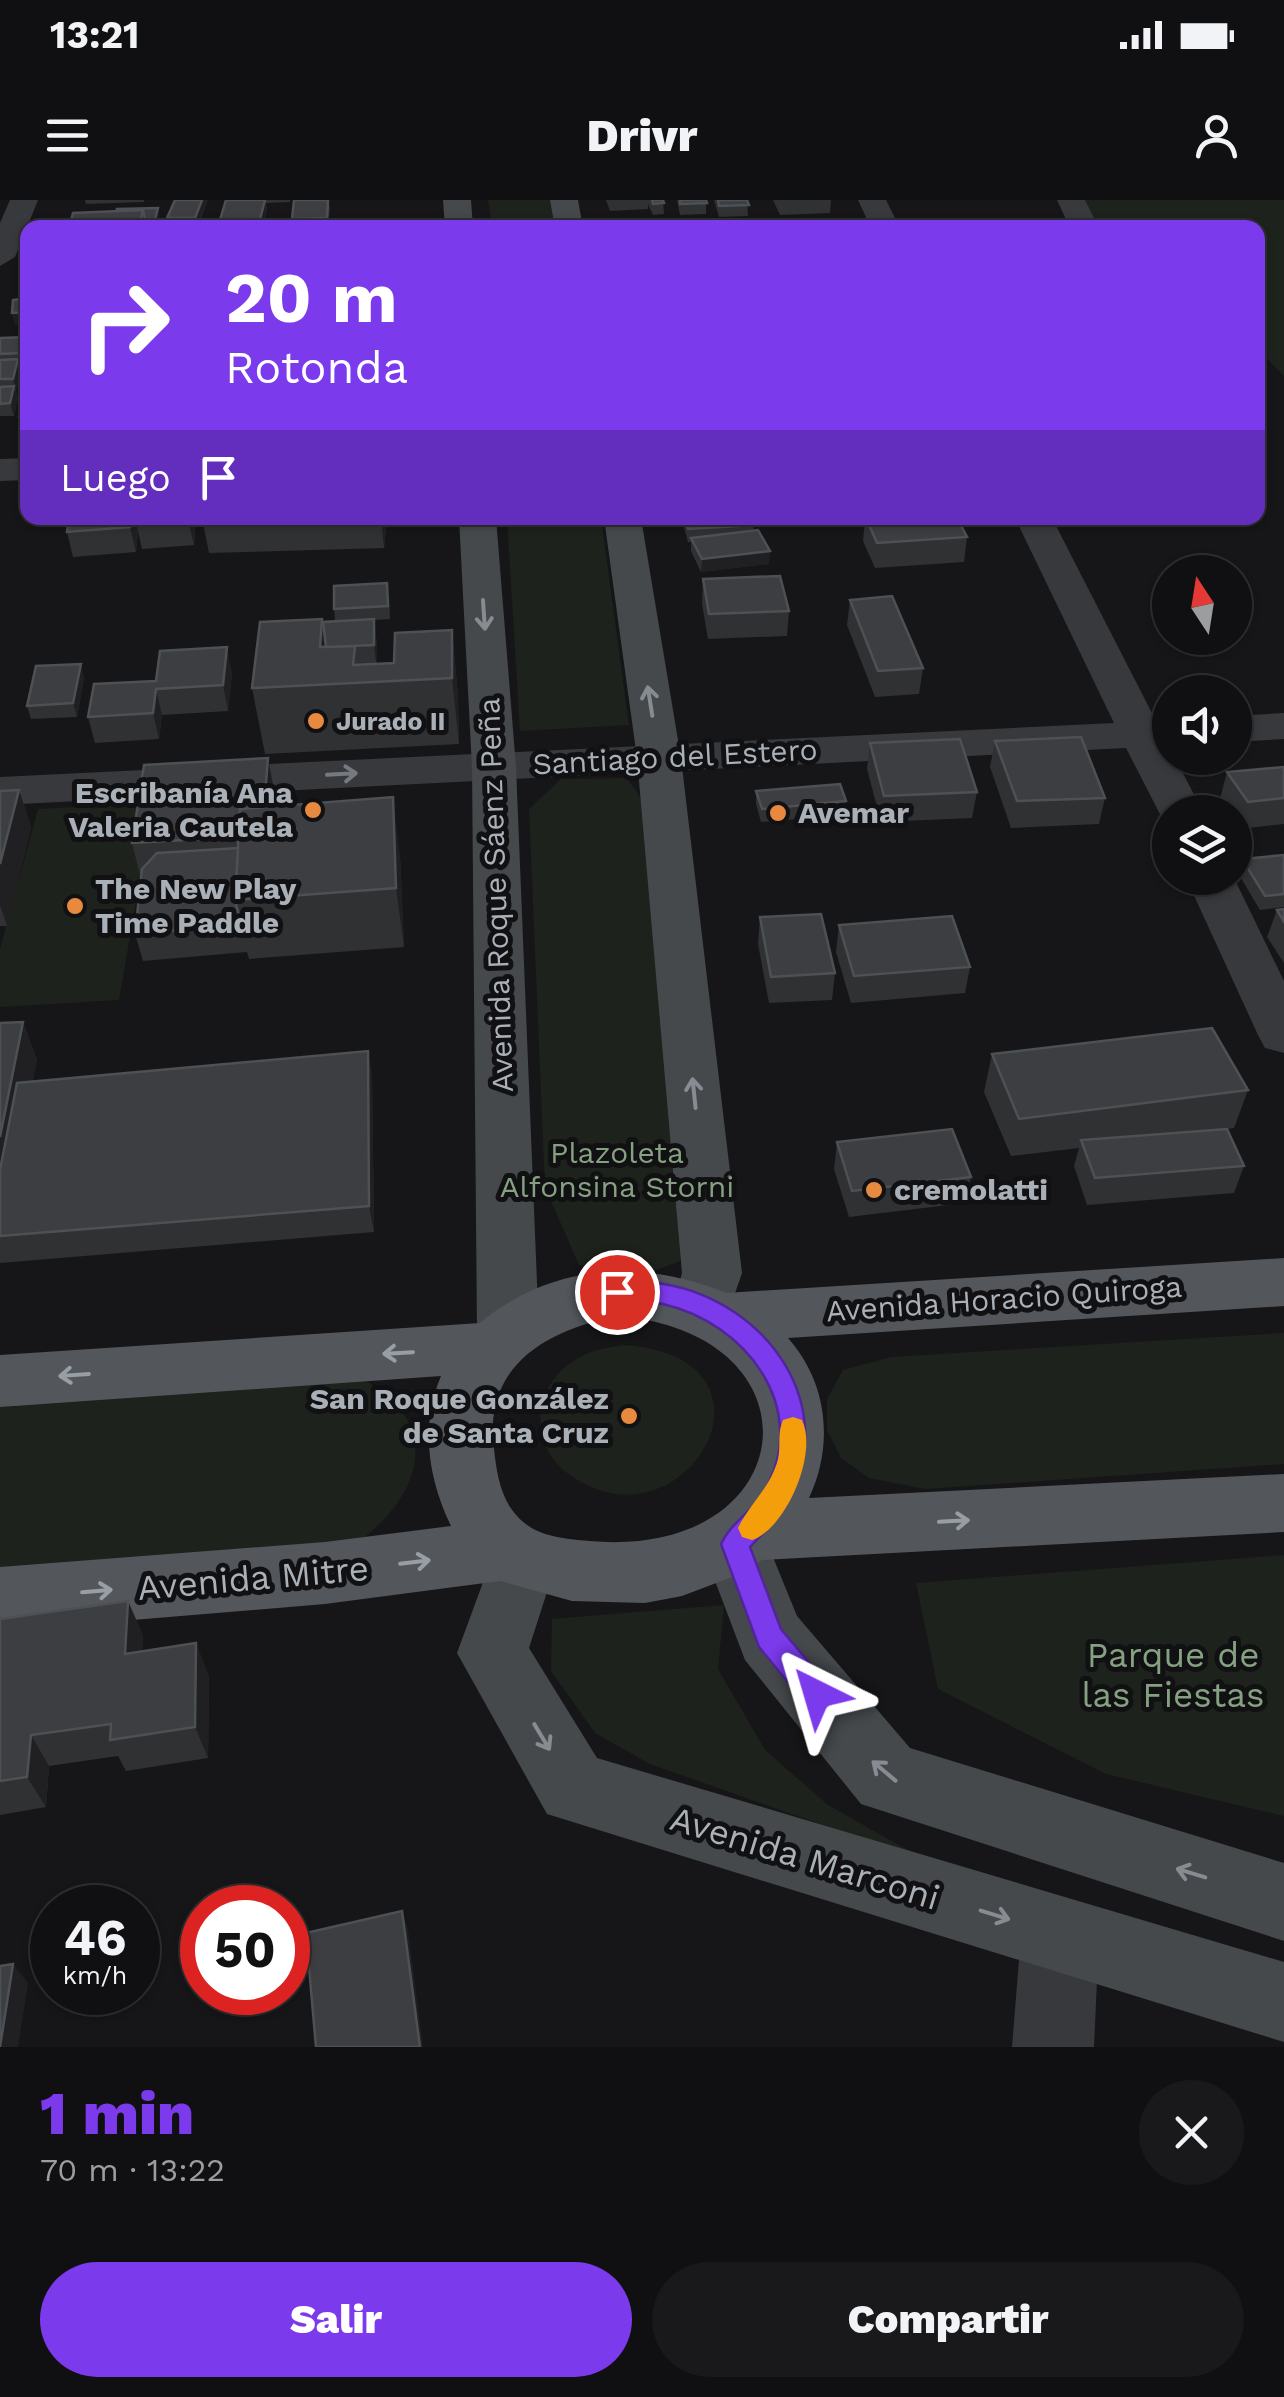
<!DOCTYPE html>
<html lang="es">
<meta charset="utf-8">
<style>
:root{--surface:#101012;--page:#19191b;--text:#f1f3f6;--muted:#9c9d9f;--line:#303032;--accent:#7c3aed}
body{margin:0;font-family:"Work Sans",sans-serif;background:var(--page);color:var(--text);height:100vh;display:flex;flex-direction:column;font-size:38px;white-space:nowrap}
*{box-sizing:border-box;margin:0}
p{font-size:32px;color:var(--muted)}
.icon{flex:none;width:55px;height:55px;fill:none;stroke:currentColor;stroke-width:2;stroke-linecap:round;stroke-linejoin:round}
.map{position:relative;height:1847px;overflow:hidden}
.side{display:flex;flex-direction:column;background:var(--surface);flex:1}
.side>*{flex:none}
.hud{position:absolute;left:20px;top:20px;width:1245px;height:305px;border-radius:20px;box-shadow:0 2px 8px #0004,0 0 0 2px var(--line);background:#7c3aed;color:#fff;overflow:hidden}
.needle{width:65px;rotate:348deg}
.controls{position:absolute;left:1152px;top:355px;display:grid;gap:20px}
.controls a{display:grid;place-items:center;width:100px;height:100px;border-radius:50%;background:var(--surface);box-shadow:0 2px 8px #0004,0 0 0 2px var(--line);font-size:50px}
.speed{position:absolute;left:30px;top:1685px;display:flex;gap:20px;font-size:50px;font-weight:700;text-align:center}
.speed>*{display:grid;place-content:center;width:130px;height:130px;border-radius:50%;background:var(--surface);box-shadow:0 2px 8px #0004,0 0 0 2px var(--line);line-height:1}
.speed small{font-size:25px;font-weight:400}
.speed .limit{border:15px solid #d22;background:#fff;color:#111}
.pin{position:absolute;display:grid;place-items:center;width:85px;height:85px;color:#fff;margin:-42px;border:5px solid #fff;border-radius:50%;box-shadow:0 2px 10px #0007}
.me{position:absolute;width:110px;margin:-55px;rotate:320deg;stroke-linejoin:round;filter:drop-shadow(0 0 8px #0008)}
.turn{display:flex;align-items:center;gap:35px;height:210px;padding:0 40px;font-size:45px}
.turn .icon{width:130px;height:130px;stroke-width:2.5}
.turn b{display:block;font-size:70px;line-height:85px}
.then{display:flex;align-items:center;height:95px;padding:0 40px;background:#0003;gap:20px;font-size:38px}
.round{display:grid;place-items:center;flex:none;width:105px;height:105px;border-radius:52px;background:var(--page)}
.head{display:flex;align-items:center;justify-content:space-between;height:170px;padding:0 40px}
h1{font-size:60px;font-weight:800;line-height:75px;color:var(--accent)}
.action{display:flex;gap:20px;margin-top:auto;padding:20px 40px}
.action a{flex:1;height:115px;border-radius:60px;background:var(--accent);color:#fff;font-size:40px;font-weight:800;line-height:115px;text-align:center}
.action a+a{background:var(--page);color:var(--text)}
.status{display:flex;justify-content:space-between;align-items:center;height:70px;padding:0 50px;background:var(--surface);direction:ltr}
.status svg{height:28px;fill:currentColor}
header{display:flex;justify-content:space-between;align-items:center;height:130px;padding:0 40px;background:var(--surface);font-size:45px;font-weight:800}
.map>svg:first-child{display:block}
.green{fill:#1d221c}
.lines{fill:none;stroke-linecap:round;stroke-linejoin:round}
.minor{fill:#37393d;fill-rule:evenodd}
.secondary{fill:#45494c;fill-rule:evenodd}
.primary{fill:#53575b;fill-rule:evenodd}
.wall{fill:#2f3133}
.shaded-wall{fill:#202022}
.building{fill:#3c3e41;stroke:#4d5054;stroke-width:2.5}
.oneway{stroke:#868c92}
.oneway2{stroke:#767a80}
.oneway3{stroke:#989ea5}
.route{fill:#7c3aed;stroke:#51269a;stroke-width:2.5}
.slow{fill:#f59e0b}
.poi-dot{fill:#e78a3f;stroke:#111113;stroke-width:4}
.labels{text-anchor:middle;stroke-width:10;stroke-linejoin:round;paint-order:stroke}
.far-poi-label{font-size:25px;font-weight:bold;fill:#a9b0b7;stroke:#111113;text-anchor:start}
.street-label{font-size:30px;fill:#a9b0b7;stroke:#111113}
.poi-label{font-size:30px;font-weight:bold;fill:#a9b0b7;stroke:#111113;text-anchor:start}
.park-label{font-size:30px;fill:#86a181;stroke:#111113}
.near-street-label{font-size:35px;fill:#a9b0b7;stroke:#111113}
.near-park-label{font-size:35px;fill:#86a181;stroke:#111113}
</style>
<div class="status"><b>13:21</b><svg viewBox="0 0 49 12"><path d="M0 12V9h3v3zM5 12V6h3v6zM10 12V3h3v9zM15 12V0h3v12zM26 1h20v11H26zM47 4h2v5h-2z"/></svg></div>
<header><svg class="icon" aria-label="menu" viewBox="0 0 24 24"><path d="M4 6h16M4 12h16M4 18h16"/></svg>Drivr<svg class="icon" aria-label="person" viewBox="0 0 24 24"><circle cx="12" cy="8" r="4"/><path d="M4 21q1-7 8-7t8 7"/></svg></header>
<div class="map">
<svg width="1284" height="1847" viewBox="0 0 1284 1847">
<rect width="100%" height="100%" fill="#161618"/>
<g class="green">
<path d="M488,0H554L560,26L492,27Z"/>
<path d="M1081,0H1284V176L1258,149V28L1096,27Z"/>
<path d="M507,318H601L629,525L520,531Z"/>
<path d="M627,578L644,603L695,1006L680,1061L635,1078L579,1065L545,987L529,609L561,579Z"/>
<path d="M153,603L119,800L0,807V749L38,609Z"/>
<path d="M1284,1133V1264L925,1289L869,1278L841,1258L827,1230V1199L843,1170L891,1157Z"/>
<path d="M623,1145C801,1156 684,1360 567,1273C529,1244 533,1188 572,1162C587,1151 605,1148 623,1145Z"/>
<path d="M342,1170C454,1214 426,1304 338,1355L0,1387V1191Z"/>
<path d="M1284,1355V1616L1106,1574L938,1489L916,1383Z"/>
<path d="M724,1405L718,1469L765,1550L828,1605L931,1663L650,1564L595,1533L551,1471L552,1419Z"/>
</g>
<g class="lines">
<g class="minor">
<path d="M10,0H38L15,57L0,66V23Z"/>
<path d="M858,0H886L900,28H871Z"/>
<path d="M1057,0H1085L1099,28H1070Z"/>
<path d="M1043,18L1057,27L990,28L1004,19Z"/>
<path d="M28,258V280L0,281V259Z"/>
<path d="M1015,318H1052L1156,521L1170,520V558H1175L1203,612H1170V623L1164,622L1126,548L0,605V577L1114,523Z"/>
<path d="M1284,513V539L1235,542V516Z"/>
<path d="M1186,678H1234L1284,781V853L1265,848L1258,835Z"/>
<path d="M1060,1696L1088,1707L1099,1735L1094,1847H1012L1021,1735L1032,1707Z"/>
</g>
<g class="secondary">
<path d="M443,0H471L473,28H445Z"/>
<path d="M550,0H578L583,28H555Z"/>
<path d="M459,318H496L516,567L539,1132L530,1150L508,1157L486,1150L477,1132L472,567Z"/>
<path d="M604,318H641L681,558L742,1073L724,1125L703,1132L682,1125L673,1108L682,1073L637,558Z"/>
<path d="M735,1314L759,1323L797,1416L910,1548L1284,1663V1741L861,1604L745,1460L701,1344L711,1323Z"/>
<path d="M524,1327L548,1336L558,1358L529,1448L597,1558L1284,1762V1842L547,1614L457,1453L500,1336Z"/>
</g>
<path class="primary" d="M1284,1058V1106L788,1138C828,1183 834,1245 809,1298L1284,1274V1332L762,1360L740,1374L682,1396L645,1403L572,1401L500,1381L325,1404L0,1431V1367L325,1342L451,1326C428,1278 420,1226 441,1176L0,1207V1155L480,1123C552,1063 643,1059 726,1093ZM617,1116C827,1133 804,1360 589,1341C557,1338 529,1336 510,1307C499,1290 496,1267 494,1249C483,1166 545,1131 617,1116Z"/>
</g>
<g class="wall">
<path d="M85,0H144V2L86,4Z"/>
<path d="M175,0H208L197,28H168L167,18Z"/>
<path d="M226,0H290V2L266,3L267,10L262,28H221L220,20Z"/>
<path d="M606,0H663L664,14L653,15L648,4V9L610,11Z"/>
<path d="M677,0H706V14L680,15Z"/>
<path d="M714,0H747L748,16L719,17Z"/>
<path d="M773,0H831L830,13L780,15Z"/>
<path d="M330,6L328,28H293L292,19Z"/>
<path d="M28,137V160L25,165H20L22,171L16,191L18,198L14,216H0V138Z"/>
<path d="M28,188V228H22L19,216Z"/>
<path d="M196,318L194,345L142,349L138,331L136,352L73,357L67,332Z"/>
<path d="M202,318H387L384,348L209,353Z"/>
<path d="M684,318H752L754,330L769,364L701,372L691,351V342H688L684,327Z"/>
<path d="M865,318H957L967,337L964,362L875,368L863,341Z"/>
<path d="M703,379L789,411L787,436L708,439L702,404Z"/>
<path d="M389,396L390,419L374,420L377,445V464L394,463L452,430L458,496L459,544L265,554L252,488L335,421L334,409Z"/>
<path d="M850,400L923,468L919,494L875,497L847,425Z"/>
<path d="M232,473L228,511L162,515L159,539L95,543L88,517L156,481Z"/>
<path d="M84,477L77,517L31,519L27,506Z"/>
<path d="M995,541L1105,598L1099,624L1011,628L990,567Z"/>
<path d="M870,543L977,592L972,618L881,622L867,569Z"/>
<path d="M1284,567V624L1239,629L1235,622V612H1229L1220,599L1227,572Z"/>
<path d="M19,590L31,627L7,726H0V591Z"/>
<path d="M756,591L846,601L845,615L761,622L756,604Z"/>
<path d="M275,595L274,606L400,656L404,747L249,759L247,752L143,761L135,734L141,679L132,643Z"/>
<path d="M1284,655V707L1260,710L1238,673L1242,659Z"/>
<path d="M1284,709V763L1267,737L1277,710Z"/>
<path d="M760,717L835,773L832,800L769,803L758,744Z"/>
<path d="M839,725L970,767L965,793L851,803L836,752Z"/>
<path d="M23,822L37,860L32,882L368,851L372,878L374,1032L0,1063V823Z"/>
<path d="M992,854L1248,890L1234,928L1228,929L1244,966L1234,993L1087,1005L1074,966L1079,948L1011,956L984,892Z"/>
<path d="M837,942L971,977L965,1003L849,1017L834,969Z"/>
<path d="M0,1419L143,1435L142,1451L209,1476L208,1558L126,1571L118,1556L49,1566L46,1607L0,1615Z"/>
</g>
<g class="shaded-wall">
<path d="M202,0H208L196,28L195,18Z"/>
<path d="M265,0L267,10L261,28L260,19Z"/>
<path d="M158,8L160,19L158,28H154V23Z"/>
<path d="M143,10L147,28H139Z"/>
<path d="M28,112V124L15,125L12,113Z"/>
<path d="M28,142V160L25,165L22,153Z"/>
<path d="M18,159L22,171L16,191L13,179Z"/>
<path d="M14,186L18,198L14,216L10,203Z"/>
<path d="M131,318H139L136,324L138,331L136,352L130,327Z"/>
<path d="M189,318H196L194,345L188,321Z"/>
<path d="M381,318H387L384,348Z"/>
<path d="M770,351L769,364L701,372L702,359Z"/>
<path d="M322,419L332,484L320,447Z"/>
<path d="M374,419L377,445V470L374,445Z"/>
<path d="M452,430L458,496L459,544L452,478Z"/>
<path d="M227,447L232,473L228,511L223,485Z"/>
<path d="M81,464L84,477L77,517L73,503Z"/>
<path d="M156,489L162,515L159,539L153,513Z"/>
<path d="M268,558L275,595L269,667L262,630Z"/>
<path d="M19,590L31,627L7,726L0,705V664Z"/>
<path d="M393,597L400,656L404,747L396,688Z"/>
<path d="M23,822L37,860L4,1036H0V937Z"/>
<path d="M368,851L372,878L374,1032L369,1006Z"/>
<path d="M128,1401L143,1435L140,1486L125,1454Z"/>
<path d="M196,1443L209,1476L208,1558L195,1527Z"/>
<path d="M31,1535L49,1566L46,1607L27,1577Z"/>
<path d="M402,1711L408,1730L423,1847H420Z"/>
<path d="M13,1764L28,1783L18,1847H0Z"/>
</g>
<g class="building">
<path d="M175,0H202L195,18H167Z"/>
<path d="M226,0H265L260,19L220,20Z"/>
<path d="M294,0H328L327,18L292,19Z"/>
<path d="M652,0H663L664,3L653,4Z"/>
<path d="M680,0H706L707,3L680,4Z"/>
<path d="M718,0H747L749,5L719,6Z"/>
<path d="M158,8L154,23L146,24L143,10L116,11L117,9Z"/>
<path d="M143,10L139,28H69L73,13Z"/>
<path d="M960,24L962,28H917L916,25Z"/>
<path d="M28,98V112L12,113L13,100Z"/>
<path d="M28,137V142L22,153L0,154V138Z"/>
<path d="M18,159L13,179H0V160Z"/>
<path d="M14,186L10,203L0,204V187Z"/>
<path d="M26,188L28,216H19Z"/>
<path d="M69,318H131L130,327L67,332Z"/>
<path d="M137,318H189L188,321L136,324Z"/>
<path d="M685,318H752L754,325L688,329Z"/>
<path d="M866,318H957L967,337L877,343Z"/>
<path d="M758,330L770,351L702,359L691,338Z"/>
<path d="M780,376L789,411L709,414L703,379Z"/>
<path d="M387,383L388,406L334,409V386Z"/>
<path d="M892,396L923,468L878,471L850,400Z"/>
<path d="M322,419L320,447L355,446L353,465L394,463L395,433L452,430V478L252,488L260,422Z"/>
<path d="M374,419V445L326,447L323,422Z"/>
<path d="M227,447L223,485L156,489L153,513L88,517L94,484L156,481L160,451Z"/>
<path d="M81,464L73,503L27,506L36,466Z"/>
<path d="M1081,537L1105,598L1017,601L995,541Z"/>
<path d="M960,539L977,592L884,596L870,543Z"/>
<path d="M268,558L264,607L240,609L239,637L132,643L144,565Z"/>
<path d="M1284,567V598L1248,602L1227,572Z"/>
<path d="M840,584L846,601L762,609L756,591Z"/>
<path d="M19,590L0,664V591Z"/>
<path d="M393,597L396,688L235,700L240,609Z"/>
<path d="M238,648L235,700L241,725L135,734L142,669L157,653Z"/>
<path d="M1284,655V694L1265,696L1242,659Z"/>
<path d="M1284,709V722L1277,710Z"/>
<path d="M821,714L835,773L771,777L760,717Z"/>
<path d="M952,716L970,767L854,776L839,725Z"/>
<path d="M23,822L0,937V823Z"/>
<path d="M1212,828L1248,890L1019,919L992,854Z"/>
<path d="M368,851L369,1006L0,1036V970L17,883Z"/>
<path d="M952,929L971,977L852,991L837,942Z"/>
<path d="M1227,929L1244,966L1095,978L1081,940Z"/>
<path d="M128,1401L125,1454L196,1443L195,1527L110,1540L111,1524L31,1535L27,1577L0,1581V1419Z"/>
<path d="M402,1711L420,1847H316L306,1733Z"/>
<path d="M13,1764L0,1847V1766Z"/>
</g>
<defs><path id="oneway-shaft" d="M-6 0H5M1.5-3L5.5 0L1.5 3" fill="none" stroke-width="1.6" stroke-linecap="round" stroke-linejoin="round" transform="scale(2.5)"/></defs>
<g class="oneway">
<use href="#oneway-shaft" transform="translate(484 415) rotate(86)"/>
<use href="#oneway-shaft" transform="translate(650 501) rotate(-99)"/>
<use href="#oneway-shaft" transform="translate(694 893) rotate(-96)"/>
<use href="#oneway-shaft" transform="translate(542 1537) rotate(59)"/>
<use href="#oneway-shaft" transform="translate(884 1571) rotate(-140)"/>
<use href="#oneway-shaft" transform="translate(1191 1673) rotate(-163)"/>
<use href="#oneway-shaft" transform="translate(995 1715) rotate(17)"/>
</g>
<use class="oneway2" href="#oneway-shaft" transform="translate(342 574) rotate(-3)"/>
<g class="oneway3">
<use href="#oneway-shaft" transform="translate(398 1153) rotate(177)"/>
<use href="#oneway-shaft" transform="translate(74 1175) rotate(176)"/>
<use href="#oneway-shaft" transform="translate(954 1321) rotate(-3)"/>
<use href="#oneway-shaft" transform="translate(415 1362) rotate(-7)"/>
<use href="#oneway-shaft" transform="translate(97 1391) rotate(-5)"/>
</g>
<path class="route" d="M617,1082C632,1083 649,1081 664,1084C768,1102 843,1208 785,1307C777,1321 761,1334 750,1347L781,1429L827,1484L832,1494L827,1504L817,1508L806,1504L759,1447L721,1344C730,1323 754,1311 765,1290C811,1208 746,1123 663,1104C645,1100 626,1105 608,1099L605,1092Z"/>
<path class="slow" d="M793,1217L802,1220C818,1253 787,1328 752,1340L742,1337L738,1328C750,1303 771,1287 778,1259C781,1246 777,1233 783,1220Z"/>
<g class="poi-dot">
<circle cx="316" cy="521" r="10"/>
<circle cx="313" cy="610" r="10"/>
<circle cx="778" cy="613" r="10"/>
<circle cx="75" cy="706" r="10"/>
<circle cx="874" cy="990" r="10"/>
<circle cx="629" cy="1216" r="10"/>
</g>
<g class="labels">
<g class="far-poi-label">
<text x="336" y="530">Jurado II</text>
</g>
<g class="street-label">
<text transform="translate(675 557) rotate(-3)" y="10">Santiago del Estero</text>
<text transform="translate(496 695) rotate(-92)" y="10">Avenida Roque Sáenz Peña</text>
<text transform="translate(1004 1099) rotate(-4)" y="10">Avenida Horacio Quiroga</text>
</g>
<g class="poi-label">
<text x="293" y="603" text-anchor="end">Escribanía Ana<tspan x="293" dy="34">Valeria Cautela</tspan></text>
<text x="798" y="623">Avemar</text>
<text x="95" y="699">The New Play<tspan x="95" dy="34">Time Paddle</tspan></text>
<text x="894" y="1000">cremolatti</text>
<text x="609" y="1209" text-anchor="end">San Roque González<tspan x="609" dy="34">de Santa Cruz</tspan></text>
</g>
<g class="park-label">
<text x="617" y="963">Plazoleta<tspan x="617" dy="34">Alfonsina Storni</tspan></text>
</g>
<g class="near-street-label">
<text transform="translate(253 1378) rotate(-5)" y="12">Avenida Mitre</text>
<text transform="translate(805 1658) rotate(17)" y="12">Avenida Marconi</text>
</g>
<g class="near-park-label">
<text x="1173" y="1467">Parque de<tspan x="1173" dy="40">las Fiestas</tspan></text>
</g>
</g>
</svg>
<div class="controls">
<a><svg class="needle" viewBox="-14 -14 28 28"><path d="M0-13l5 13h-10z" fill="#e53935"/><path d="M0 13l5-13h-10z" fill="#9c9d9f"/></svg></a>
<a><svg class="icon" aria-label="sound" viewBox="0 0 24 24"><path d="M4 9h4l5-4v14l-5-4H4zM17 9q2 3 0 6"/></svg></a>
<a><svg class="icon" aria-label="layers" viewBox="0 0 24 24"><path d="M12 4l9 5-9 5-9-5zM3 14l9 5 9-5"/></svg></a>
</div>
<div class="speed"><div>46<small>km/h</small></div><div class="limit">50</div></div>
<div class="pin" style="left:617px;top:1092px;background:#d93025"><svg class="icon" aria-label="arrive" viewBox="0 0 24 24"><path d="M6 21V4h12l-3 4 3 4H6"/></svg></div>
<svg class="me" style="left:817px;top:1494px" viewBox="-20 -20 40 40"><path d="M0-17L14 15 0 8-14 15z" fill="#7c3aed" stroke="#fff" stroke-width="4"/></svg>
<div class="hud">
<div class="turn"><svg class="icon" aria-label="right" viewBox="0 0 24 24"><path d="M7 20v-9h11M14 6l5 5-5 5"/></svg><div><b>20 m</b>Rotonda</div></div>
<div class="then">Luego<svg class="icon" aria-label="arrive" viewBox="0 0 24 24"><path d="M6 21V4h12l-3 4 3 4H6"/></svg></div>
</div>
</div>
<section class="side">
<div class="head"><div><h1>1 min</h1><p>70 m · 13:22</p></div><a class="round"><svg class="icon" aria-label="close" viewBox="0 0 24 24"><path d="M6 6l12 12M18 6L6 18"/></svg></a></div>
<div class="action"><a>Salir</a><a>Compartir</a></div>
</section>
